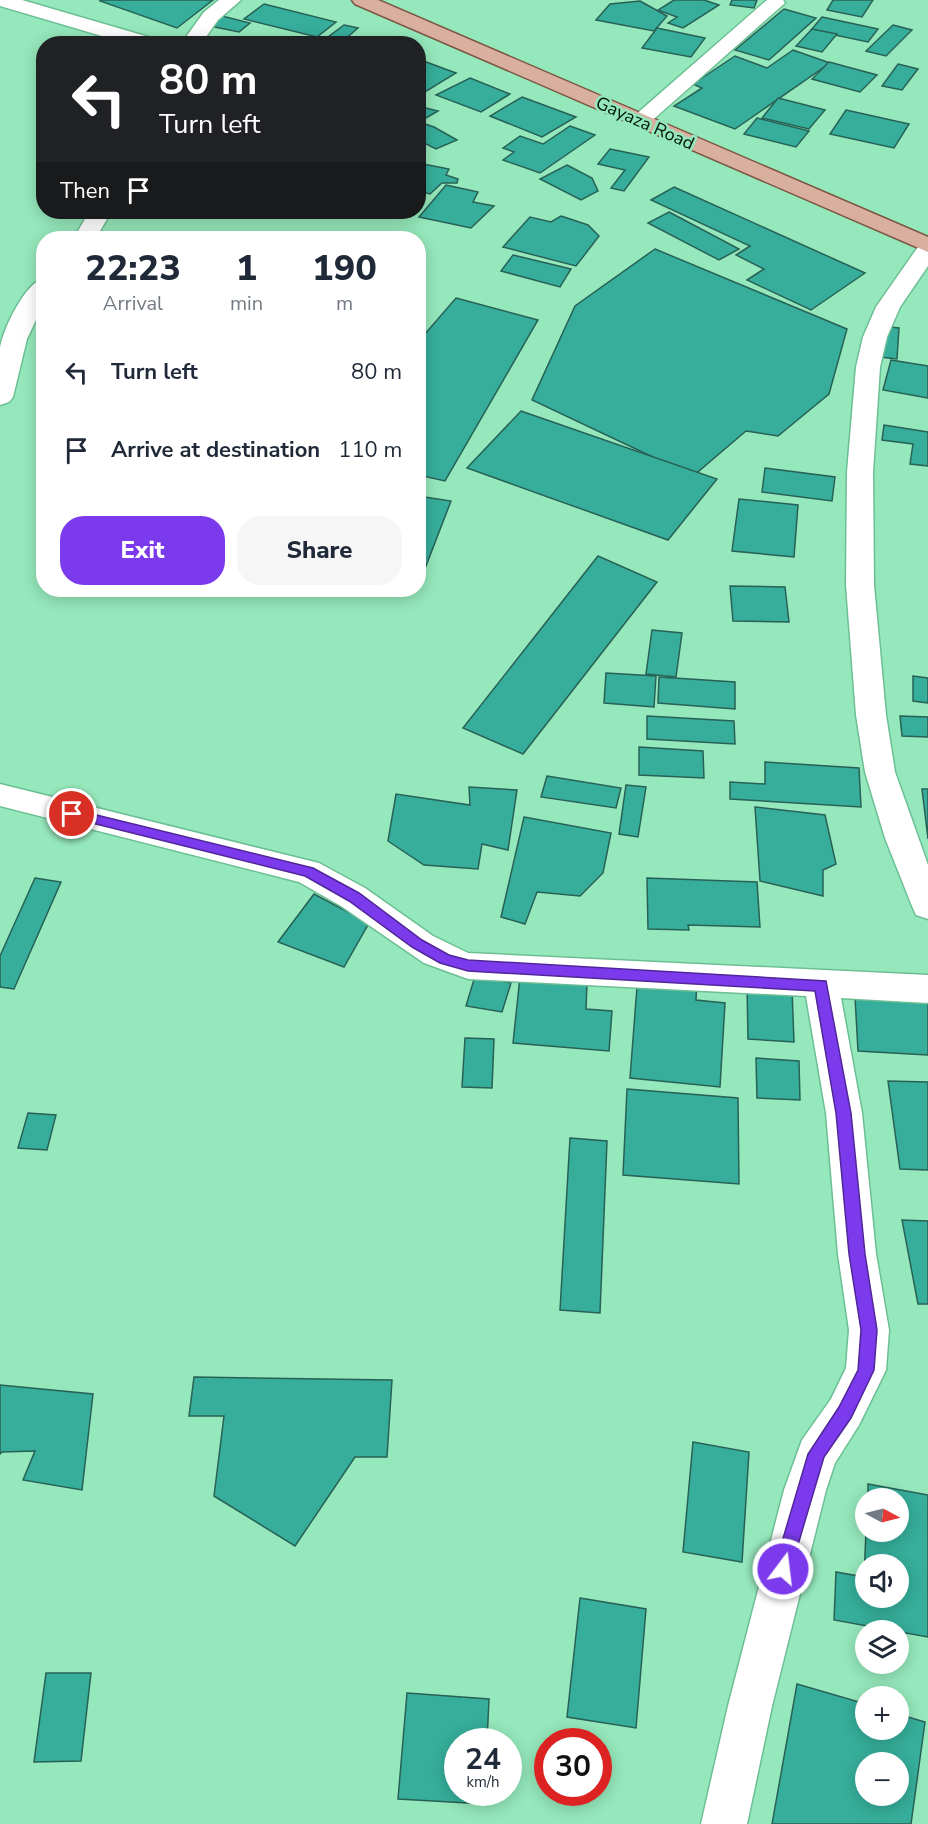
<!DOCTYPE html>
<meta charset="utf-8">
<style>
:root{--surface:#fff;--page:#f6f6f7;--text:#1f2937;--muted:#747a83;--accent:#7c3aed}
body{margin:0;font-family:"Nunito Sans",sans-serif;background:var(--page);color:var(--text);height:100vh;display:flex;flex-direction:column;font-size:22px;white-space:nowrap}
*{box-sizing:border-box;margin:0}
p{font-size:20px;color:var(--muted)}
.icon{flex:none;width:33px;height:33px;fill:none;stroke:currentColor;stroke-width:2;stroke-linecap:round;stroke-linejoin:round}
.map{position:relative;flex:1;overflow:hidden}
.drawer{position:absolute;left:36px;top:231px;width:390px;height:366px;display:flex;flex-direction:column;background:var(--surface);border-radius:24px;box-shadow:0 3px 15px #0003}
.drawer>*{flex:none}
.top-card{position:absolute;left:36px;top:36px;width:390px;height:183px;border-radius:24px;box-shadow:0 3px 15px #0003;background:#202124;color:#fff;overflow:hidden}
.needle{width:39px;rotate:97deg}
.controls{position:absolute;left:855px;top:1488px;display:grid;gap:12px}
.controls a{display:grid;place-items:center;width:54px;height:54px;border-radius:50%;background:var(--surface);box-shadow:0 3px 15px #0003;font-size:30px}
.speed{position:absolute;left:444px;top:1728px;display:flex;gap:12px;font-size:30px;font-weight:700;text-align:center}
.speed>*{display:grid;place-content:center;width:78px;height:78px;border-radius:50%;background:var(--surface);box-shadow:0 3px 15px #0003;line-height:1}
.speed small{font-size:15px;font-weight:400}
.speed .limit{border:9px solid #d22;background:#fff;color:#111}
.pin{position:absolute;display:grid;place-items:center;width:51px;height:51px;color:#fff;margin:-26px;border:3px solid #fff;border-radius:50%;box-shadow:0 2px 6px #0007}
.me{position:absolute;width:66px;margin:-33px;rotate:15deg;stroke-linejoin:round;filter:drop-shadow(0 0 4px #0008)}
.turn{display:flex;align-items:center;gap:21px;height:126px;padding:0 24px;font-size:27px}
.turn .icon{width:78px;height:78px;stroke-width:2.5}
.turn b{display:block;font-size:42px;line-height:51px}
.then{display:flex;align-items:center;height:57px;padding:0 24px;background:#0003;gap:12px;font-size:22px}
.eta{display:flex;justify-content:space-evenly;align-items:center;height:102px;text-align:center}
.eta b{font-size:36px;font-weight:800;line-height:42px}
.cta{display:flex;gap:12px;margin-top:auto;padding:12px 24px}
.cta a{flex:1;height:69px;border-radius:24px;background:var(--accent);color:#fff;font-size:24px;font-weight:800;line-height:69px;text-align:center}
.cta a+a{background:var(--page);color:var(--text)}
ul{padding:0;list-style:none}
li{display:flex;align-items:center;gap:18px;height:78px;padding:0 24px}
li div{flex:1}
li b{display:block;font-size:22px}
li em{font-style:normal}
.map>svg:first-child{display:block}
.building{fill:#36ae9b;stroke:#286156;stroke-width:1.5;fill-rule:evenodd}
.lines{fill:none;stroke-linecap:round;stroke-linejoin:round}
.minor-casing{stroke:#6cbf94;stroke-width:3}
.primary-casing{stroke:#7d5742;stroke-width:3}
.minor{fill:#fff;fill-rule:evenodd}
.primary{fill:#d9afa0;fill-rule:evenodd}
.route{fill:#7c3aed;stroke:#51269a;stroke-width:1.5}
.labels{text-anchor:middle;stroke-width:5;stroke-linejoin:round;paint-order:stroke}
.far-street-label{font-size:18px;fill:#00170b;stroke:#95e8bb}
</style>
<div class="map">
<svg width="928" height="1824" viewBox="0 0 928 1824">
<rect width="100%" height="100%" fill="#95e8bb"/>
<g class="building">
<path d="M102,0H213L177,28L100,1Z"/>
<path d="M674,0H704L719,5L683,28L668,23L677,17L658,10Z"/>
<path d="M732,0H757L754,8L730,5Z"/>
<path d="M833,0H873L862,17L827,10Z"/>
<path d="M640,1L667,16L654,31L596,20L610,4Z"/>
<path d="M264,4L336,22L317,37L244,19Z"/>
<path d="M784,9L816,18L769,60L735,50Z"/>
<path d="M222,16L250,23L239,32L210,26Z"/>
<path d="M822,17L878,29L868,42L811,30Z"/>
<path d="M344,25L358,28L343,41L328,37Z"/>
<path d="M893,25L912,30L886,56L866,51Z"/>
<path d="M657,28L705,38L691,57L642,48Z"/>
<path d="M812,29L837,34L822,52L796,46Z"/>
<path d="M793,50L830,63L735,129L674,106L702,88L693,84L735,56L767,68Z"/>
<path d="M418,59L456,73L425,92L418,89Z"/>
<path d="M829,62L877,75L860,92L812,79Z"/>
<path d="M898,64L918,69L902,90L882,86Z"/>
<path d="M470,78L510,94L481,112L436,95Z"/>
<path d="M522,97L576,117L542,137L490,116Z"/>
<path d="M778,98L825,110L809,129L762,118Z"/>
<path d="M418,106L438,111L419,122L434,127L457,140L436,149L418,140Z"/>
<path d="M846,110L909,124L894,148L830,134Z"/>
<path d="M757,118L809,131L796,147L744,134Z"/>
<path d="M570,126L595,135L540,173L503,160L514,152L503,148L520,136L543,144Z"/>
<path d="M610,149L649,157L624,191L611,188L625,170L598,164Z"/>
<path d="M423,164L449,169L446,175L458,179L457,183H442L430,194L418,191V168Z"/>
<path d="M567,165L592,178L598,191L581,200L540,179Z"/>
<path d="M446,185L478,192L473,202L494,206L471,228L419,217Z"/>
<path d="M674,187L865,273L811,310L747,280L764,269L736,255L750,246L651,200Z"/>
<path d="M669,212L739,249L719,260L648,223Z"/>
<path d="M561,216L588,225L599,236L576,266L503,247L530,217L551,222Z"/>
<path d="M655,249L847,329L829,394L778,436L746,431L693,476L532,400L575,306Z"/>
<path d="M513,255L571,269L560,287L501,271Z"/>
<path d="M456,298L538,320L445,481L418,475V342Z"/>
<path d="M881,326L899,328L897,359L880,357Z"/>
<path d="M891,360L928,366V398L883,390Z"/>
<path d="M521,411L717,479L668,540L467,468Z"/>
<path d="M884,425L928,432V466L910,464L913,444L882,440Z"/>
<path d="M765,468L835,477L832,501L762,492Z"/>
<path d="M418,496L451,501L419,584H418Z"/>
<path d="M739,499L798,505L794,557L732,551Z"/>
<path d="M598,556L657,582L523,754L463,728Z"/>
<path d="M730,586L785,587L789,622L733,621Z"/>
<path d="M652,630L682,633L676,677L646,674Z"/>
<path d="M606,673L656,676L654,707L604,703Z"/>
<path d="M913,676L928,678V703L913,701Z"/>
<path d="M659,677L735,682V709L658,703Z"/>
<path d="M647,716L734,721L735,744L647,739Z"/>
<path d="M900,716L928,717V737L902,736Z"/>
<path d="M639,747L703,751L704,778L639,775Z"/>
<path d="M765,762L859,768L861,807L730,799V782L765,784Z"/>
<path d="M547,776L621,788L616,808L541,797Z"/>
<path d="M626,785L646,787L638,837L619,834Z"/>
<path d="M469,787L517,790L508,850L482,844L478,869L424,865L388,841L396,794L470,805Z"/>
<path d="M922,789H928V839Z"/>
<path d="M755,807L825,815L836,864L823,870V896L760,881Z"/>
<path d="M524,817L611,833L603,873L580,896L537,892L525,924L501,917Z"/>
<path d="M35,878L61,882L14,989L0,987V956Z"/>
<path d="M647,878L757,882L760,927L688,925L689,930L648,929Z"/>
<path d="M314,894L369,923L344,967L278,942Z"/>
<path d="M638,974L697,980L696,1000L725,1003L720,1087L630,1078Z"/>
<path d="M475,976L511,983L502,1012L466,1006Z"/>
<path d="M520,977L587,983L586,1009L612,1011L609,1051L513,1043Z"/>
<path d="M747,986L792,989L794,1042L748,1039Z"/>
<path d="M855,997L928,1002V1055L858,1051Z"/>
<path d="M465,1038L494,1039L492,1088L462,1087Z"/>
<path d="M756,1058L799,1061L800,1100L757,1098Z"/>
<path d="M888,1081L928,1082V1170L900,1169Z"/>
<path d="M627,1089L738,1098L739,1184L623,1175Z"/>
<path d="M28,1113L56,1115L47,1150L18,1148Z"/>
<path d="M570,1138L607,1141L600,1313L560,1310Z"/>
<path d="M902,1220L928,1221V1304H918Z"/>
<path d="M194,1377L392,1380L387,1457H355L295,1546L214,1496L224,1416H189Z"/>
<path d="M0,1385L93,1394L82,1490L23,1480L35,1451L2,1452L0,1454Z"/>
<path d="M693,1442L749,1452L742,1562L683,1552Z"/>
<path d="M868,1484L928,1495V1637L834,1620L836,1572L864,1577L866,1532H898V1498H868ZM866,1564H898V1598H866Z"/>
<path d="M580,1598L646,1609L636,1728L567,1717Z"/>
<path d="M46,1673H91L81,1761L34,1762Z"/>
<path d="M797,1684L866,1704V1730H898V1714L925,1722L911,1824H772ZM866,1762H898V1796H866Z"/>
<path d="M407,1693L489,1699L487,1742H458V1792H485V1804L398,1799Z"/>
</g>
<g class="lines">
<g class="minor-casing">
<g id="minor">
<path d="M0,0H22L159,40L162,44H129L0,6Z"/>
<path d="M219,0H241L218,20L201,44H181L204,12Z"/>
<path d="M767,0H783L785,3L647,125L640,127L633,125L629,121L633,117Z"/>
<path d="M89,212H111L96,238H74Z"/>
<path d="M928,242V266L900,307L887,337L880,367L873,472L874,585L886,715L895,772L928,865V919L916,915L912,906L885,838L865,772L856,715L846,585L847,472L856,367L863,337L876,307L920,244Z"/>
<path d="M44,278V303L27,339L13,397L9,402L0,405C0,386 0,366 0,348C3,329 25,283 44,278Z"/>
<path d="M0,784L319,863L365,888L433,936L468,953L928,975V1003L841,998L862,1113L876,1254L889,1330L886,1370L859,1425L835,1463L826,1490L772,1706L747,1824H701L728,1706L784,1490L802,1440L831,1399L846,1368L849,1330L838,1254L826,1113L806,996L468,979L424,963L341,906L299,882L0,806Z"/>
</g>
</g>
<g class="primary-casing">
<path id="primary" d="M352,0H378L928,237V252L355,4Z"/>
</g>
<use href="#minor" class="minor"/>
<use href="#primary" class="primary"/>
</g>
<path class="route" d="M72,809L313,868L359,893L422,940L449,955L468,960L826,981L851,1113L865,1254L877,1330L874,1370L851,1418L824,1457L789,1575L783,1578L777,1575L774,1569L808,1454L839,1407L858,1370L861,1330L849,1254L836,1113L815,991L468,971L440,963L412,947L349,901L305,876L68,817L66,814L68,810Z"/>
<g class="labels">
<g class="far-street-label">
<text transform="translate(645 123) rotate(24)" y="6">Gayaza Road</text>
</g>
</g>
</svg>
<div class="controls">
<a><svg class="needle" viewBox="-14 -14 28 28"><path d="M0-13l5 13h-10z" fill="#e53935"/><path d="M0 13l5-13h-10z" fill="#747a83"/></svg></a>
<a><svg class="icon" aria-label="sound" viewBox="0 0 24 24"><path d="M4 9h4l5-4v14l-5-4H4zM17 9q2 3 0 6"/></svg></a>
<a><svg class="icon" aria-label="layers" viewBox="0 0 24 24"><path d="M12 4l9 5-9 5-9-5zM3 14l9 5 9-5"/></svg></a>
<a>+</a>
<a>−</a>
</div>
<div class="speed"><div>24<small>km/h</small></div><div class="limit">30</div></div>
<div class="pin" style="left:72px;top:814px;background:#d93025"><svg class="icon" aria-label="arrive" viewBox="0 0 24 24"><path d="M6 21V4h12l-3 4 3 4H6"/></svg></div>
<svg class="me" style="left:783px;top:1569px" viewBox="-20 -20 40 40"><circle r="17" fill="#7c3aed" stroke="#fff" stroke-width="3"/><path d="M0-11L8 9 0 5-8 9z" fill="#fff"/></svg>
<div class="top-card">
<div class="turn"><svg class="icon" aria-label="left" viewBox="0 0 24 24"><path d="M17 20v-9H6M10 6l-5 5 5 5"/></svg><div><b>80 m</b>Turn left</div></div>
<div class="then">Then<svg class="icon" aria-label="arrive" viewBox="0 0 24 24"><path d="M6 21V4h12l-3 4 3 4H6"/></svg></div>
</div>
<section class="drawer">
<div class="eta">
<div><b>22:23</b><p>Arrival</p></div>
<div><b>1</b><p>min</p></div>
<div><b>190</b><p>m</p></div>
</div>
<ul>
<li><svg class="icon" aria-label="left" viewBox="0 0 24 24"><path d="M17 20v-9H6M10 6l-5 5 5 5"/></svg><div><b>Turn left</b></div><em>80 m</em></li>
<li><svg class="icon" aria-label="arrive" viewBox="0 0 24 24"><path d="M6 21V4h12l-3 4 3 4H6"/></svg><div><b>Arrive at destination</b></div><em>110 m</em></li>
</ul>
<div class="cta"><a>Exit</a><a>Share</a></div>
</section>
</div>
